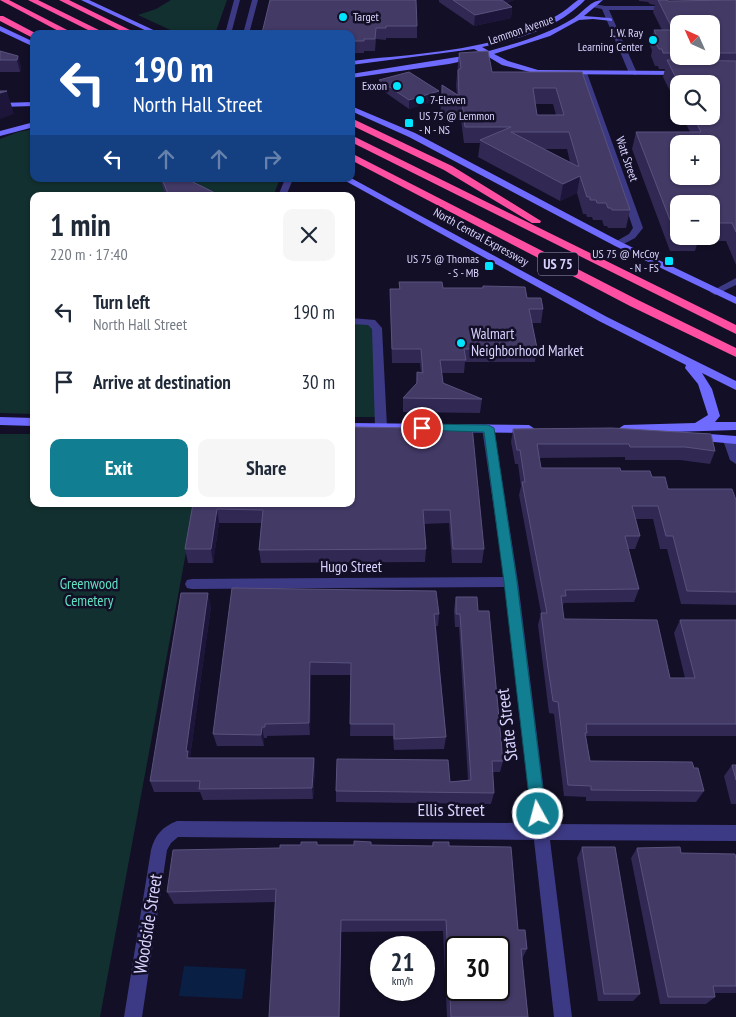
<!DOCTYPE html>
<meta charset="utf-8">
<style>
:root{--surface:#fff;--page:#f6f6f7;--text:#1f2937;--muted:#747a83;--accent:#117e91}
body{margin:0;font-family:"PT Sans Narrow",sans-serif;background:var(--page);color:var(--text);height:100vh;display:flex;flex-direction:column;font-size:19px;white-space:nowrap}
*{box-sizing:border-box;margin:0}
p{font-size:16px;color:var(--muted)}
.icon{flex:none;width:28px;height:28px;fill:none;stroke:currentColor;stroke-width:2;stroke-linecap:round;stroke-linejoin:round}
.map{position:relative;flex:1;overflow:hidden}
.drawer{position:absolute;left:30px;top:192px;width:325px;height:315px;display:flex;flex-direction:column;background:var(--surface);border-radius:10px;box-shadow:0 1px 4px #0004}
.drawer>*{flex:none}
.hud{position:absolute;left:30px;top:30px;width:325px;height:152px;border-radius:10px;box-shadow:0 1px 4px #0004;background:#1a4fa0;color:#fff;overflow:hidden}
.needle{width:32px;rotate:315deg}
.controls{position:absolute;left:670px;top:15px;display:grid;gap:10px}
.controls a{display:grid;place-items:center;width:50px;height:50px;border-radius:10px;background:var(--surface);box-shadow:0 1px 4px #0004;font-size:25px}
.speed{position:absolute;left:370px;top:936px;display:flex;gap:10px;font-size:25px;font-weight:700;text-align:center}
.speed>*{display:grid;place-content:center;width:65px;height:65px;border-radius:50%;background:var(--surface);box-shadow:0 1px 4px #0004;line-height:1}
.speed small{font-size:12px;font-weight:400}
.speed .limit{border:2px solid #111;border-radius:8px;background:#fff;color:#111}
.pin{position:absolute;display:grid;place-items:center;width:42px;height:42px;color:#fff;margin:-21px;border:2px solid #fff;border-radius:50%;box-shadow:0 1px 5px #0007}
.me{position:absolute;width:55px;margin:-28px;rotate:353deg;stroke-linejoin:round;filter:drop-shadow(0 0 4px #0008)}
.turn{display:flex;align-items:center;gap:18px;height:105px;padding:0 20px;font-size:22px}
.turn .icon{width:65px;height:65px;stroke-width:2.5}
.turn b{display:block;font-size:35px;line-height:42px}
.lanes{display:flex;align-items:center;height:48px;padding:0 20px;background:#0003;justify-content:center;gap:25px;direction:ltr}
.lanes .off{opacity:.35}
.round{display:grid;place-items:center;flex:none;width:52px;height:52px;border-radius:10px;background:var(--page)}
.summary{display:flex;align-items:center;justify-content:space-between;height:85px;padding:0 20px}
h1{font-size:30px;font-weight:700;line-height:38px}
.action{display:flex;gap:10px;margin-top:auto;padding:10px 20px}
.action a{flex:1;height:58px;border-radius:10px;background:var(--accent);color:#fff;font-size:20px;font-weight:700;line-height:58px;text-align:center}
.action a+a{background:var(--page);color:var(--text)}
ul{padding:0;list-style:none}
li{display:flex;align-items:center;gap:15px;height:70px;padding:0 20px}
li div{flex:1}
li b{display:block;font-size:19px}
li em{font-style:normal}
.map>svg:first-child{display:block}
.green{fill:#12302f}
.water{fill:#0a1f44}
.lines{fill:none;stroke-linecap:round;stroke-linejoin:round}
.street{fill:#3d3a85;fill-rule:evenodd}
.secondary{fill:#6f6bff;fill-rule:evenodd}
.highway{fill:#ff4fa3;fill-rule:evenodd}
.wall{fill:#312854;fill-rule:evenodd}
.shaded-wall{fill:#1d163a}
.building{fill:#433a66;stroke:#5a527e;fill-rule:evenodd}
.route{fill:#117e91;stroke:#0b525e}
.poi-dot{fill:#00e5ff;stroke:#130f26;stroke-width:2}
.labels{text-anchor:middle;stroke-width:5;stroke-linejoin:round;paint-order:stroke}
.far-poi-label{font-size:12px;fill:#d9d4ff;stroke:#130f26;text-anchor:end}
.far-street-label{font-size:12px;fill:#d9d4ff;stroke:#130f26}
.shield{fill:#130f26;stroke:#9e99be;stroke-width:1}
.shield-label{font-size:14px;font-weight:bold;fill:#d9d4ff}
.poi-label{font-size:15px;fill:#d9d4ff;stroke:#130f26;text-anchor:start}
.street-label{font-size:15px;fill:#d9d4ff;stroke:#130f26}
.park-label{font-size:15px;fill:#5fe0c0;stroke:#130f26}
.near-street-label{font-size:18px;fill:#d9d4ff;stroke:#130f26}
</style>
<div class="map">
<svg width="736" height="1017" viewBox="0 0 736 1017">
<rect width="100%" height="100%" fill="#130f26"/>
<g class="green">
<path d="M171,0H227L215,34H179L138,15L156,9Z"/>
<path d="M34,129V179H280L273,196H34V414L0,413V139L18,132Z"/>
<path d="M364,323L373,328L377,417H351V324Z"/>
<path d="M0,434H34V504H195L100,1017H0Z"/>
</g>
<path class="water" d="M184,966L246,969L242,999L179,996Z"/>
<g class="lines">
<g class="street">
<path d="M234,0H240L231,34H225Z"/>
<path d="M252,0H258L249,34H243Z"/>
<path d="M594,4L605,6H671L674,8L671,10H609L637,73L636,75L629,73L602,9L592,7V5Z"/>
<path d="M580,71L587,73L643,228L635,238L618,247L613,244L615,242L629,234L633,228Z"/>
<path d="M285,179H293L286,196H278Z"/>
<path d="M736,278V285L715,295L710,292Z"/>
<path d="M351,318L375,320L382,328L387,427L381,431L375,427L372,329L368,325L351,324Z"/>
<path d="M488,424L494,428L518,582L548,824L736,825V841L550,840L572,1017H554L534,840L178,837L171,843L167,850L142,1017H124L151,850C155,835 162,827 177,821L532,823L505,587L192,589L187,588L185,584L187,580L192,579L504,577L482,428Z"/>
<path d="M729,436L733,437L736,443V464L730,460L723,440Z"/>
</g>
<g class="secondary">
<path d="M81,0H89L162,34H153Z"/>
<path d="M578,0H585C558,28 519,39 482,47L489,51C518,43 548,34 574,18C584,11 591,0 603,0L584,16L610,18L612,19V21L593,19L579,20L550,36L494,54L508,61L538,70L681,71L685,73L684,75L538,74L502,65L487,56L449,64L351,78V74L482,53L474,49L351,65V61C419,53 496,52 556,16C564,12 571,5 578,0Z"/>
<path d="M0,26L34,42V47L0,31Z"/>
<path d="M34,102V106L0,107V103Z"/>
<path d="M351,106L415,133L621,242L736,297V304L615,246L409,137L351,111Z"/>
<path d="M34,122V127L0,136V131Z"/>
<path d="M351,178L607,317L736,381V390L702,373L712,389L720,416L715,422H736V430L638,433L620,432L618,429L624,425L695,423L708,415L698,384L685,368L686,365L599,321L342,179Z"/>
<path d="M0,417L34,418V426L0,425Z"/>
<path d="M351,423L529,425L535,429L529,433L351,431Z"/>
<path d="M696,433L736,436V444L692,440L690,437L692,434Z"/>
</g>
<g class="highway">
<path d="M0,0H9L75,34H64Z"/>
<path d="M28,0H38L107,34H96Z"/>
<path d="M59,0H69L138,34H127Z"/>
<path d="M0,16H3L37,34H34V37H31L0,21Z"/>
<path d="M351,118L452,166L541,221L540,223H532L444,170L351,125Z"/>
<path d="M351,135L736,325V334L351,142Z"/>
<path d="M351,153L638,300L736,348V357L630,306L351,160Z"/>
</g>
</g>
<g class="wall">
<path d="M270,0L417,26V38H386V40L376,39L375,51H364V53H351V34H262Z"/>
<path d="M439,0H514L507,3L512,7L511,18L474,26L439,2Z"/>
<path d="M639,0H667L668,1H691L690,0H736V265L726,241H698L695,251H670L632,149L636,132H690L682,116H711L679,84V109L663,77L665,69H659L658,66H655L651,56L652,50L650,46L654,30H662L653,12L655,5L650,4L648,2L639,1ZM679,24H711V56H679ZM679,204H711V236H679Z"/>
<path d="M0,51L18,56L21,68L20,72H0Z"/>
<path d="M459,53L492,72H582L630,210L626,228H608L607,226H604L602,220H593L592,217H587L586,214H583L577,193L560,201L478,157L480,143H464L461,120L440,119L442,85L457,94L456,86ZM535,104H553L556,115H537ZM544,149H567L570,162Z"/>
<path d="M379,80L439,91V99L409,109L379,88Z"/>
<path d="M160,179H187L221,196H166Z"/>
<path d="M399,282L443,288H482L483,286L527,298L543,309L541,323H532L537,348L535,362H465L464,373H442L443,383L482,399L480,413L403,412V398L416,384L417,372L421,373L420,363H392L390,303V289H399Z"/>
<path d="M419,428L484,549L482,563H452L449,523L424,524L426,549L425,562L261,563L259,550L261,523H219L213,563H188L185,549L193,504Z"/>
<path d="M612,428L715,451L710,464L680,460H625V457L539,458L541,468L621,471L652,477L668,489L736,500V605L681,604L667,549H660L653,519H636L640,536L635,549H628L639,589L634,602L564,603L562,607L564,619L670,678H685L674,633L680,620H736V736H586V737L590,761L694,768L704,791L696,802L586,801V797L564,796L554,714L549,713L538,625L541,613L519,495L521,486L518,464H515L511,442L513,429Z"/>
<path d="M232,588L439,614L438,626H436L446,737L444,749L394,750L393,736H350L351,675H311L310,735L267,736V738H264V746H217L213,734Z"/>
<path d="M456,597L478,611L503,761L500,772H492L494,793L491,804L336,802V791L468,780L459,627H455L454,610Z"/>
<path d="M211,606L190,757L191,758H314L315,769L313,799L203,800L200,792H154L150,781Z"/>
<path d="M732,765H736V804H731L724,776Z"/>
<path d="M433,842L449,846L518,930L527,949L522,959L528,1017H447L443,931L341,932L340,1017H269L275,902L174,904L167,892L280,848L318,845L432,846Z"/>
<path d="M582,847L640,994L633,1001H598L577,858Z"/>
<path d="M637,848L736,859V993H714L715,997L706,1004H660L631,858Z"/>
</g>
<g class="shaded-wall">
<path d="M496,0H514L495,8Z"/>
<path d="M512,7L511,18L474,26L475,15Z"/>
<path d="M18,56L21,68L20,72L17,60Z"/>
<path d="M7,91L14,114L0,119V93Z"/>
<path d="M439,91V99L409,109V100Z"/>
<path d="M580,176L577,193L560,201L563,184Z"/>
<path d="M217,509L219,523L213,563L211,549Z"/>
<path d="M208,593L211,606L190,757L192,763L187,758L186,751Z"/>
<path d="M310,662L311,675L310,735L309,723Z"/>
<path d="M262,727L264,738V746L261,735Z"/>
<path d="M314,758L315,769L313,799L312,788Z"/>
<path d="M341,920V932L340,1017H339Z"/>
</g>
<g class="building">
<path d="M270,0H416L417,26H386V28H376L375,39H364V41H351V34L262,33Z"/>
<path d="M453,0H502L512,7L475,15Z"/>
<path d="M658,0H667L668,1L736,0V53H711V24H679V53H663L662,49H659L654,40L657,37L654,30H673Z"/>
<path d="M0,51L18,56L17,60H0Z"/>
<path d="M488,51L492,72H582L630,210H612L611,208H608L606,203H597L596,200H590V197H587L580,176L563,184L480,140L511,127H465L462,103L442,102V85L459,96L458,70L461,68L459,53ZM533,88H556L564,115H537ZM511,132H569L579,166H577Z"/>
<path d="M667,60L736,61V232L732,223H711V204H679V233H675L636,132H701L694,118H696L695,116H711V84H679ZM679,144H711V176H679Z"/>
<path d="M409,72L439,91L409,100L379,80Z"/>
<path d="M0,91H7L0,93Z"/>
<path d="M162,179H187L221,196H169Z"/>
<path d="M399,282H442L443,288H483V286L525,287L527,298H541L543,309H529L537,348L464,349L466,360H440L443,383L482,399L403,398L417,383V372L423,373L421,349H392L390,289H400Z"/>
<path d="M472,426L484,549H453L450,510H423L426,549L259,550L263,510L217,509L211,549H185L193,504H351V427L419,428Z"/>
<path d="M612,428L711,434L715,451L685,447H630L629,444H537L541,468H620L621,471H650L652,477H665L668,489H732L736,500V592L687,591L673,536H666L658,506H632L640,536H625L639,589L565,590L566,596H561L564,619L657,620L670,678H695L680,620H736V724H586L587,733H585L590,761L692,762L694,768H698L704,791L591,790V786L568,785L558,702L553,701L548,668L541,613H547L522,482H525L520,450H517L513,429Z"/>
<path d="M232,588L436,591L439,614H434L446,737L394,739V724H350L351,663L310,662L309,723L265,724V727H262L261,735L213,734Z"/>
<path d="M181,593H208L186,751H188L187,758H314L312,788L199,789L200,781H150Z"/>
<path d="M456,597H477L478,611H489L503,761H492L494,793L336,791L337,759L448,760L450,782L471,780L460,614H456Z"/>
<path d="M732,765H736V780Z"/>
<path d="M354,841L371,842V845L433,846V842H449V846L511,847L518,930H525L527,949H521L528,1017H451L446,920H341L339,1017H269L276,889L167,892L173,850L280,848V845H301V842H317V845H354ZM456,948H499V990H456Z"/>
<path d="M582,847H615L640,994H604Z"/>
<path d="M680,847L681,853L735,854L736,859V986H713L715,997H668L637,848Z"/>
</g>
<path class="route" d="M422,424L488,425L494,428L517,582L546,814L543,819L538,821L533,819L531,814L504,582L484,432L419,430L417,428L419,425Z"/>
<g class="poi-dot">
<circle cx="343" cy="17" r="5"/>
<circle cx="653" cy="40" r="5"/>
<circle cx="397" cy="86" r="5"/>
<circle cx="420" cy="100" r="5"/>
<rect x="404" y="118" width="10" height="10" rx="2.5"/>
<rect x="664" y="256" width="10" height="10" rx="2.5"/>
<rect x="484" y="261" width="10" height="10" rx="2.5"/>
<circle cx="461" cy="343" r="5"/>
</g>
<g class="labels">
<g class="far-poi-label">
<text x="353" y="21" text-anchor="start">Target</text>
<text x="643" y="37">J. W. Ray<tspan x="643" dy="14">Learning Center</tspan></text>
<text x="387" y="90">Exxon</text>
<text x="430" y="104" text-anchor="start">7-Eleven</text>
<text x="419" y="120" text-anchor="start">US 75 @ Lemmon<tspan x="419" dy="14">- N - NS</tspan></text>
<text x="659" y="258">US 75 @ McCoy<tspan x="659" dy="14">- N - FS</tspan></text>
<text x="479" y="263">US 75 @ Thomas<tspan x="479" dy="14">- S - MB</tspan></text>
</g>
<g class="far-street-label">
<text transform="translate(521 30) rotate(-19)" y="4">Lemmon Avenue</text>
<text transform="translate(627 159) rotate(71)" y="4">Watt Street</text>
<text transform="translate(481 237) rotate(29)" y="4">North Central Expressway</text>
</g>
<rect class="shield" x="538" y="252.5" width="40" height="23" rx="4"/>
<g class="shield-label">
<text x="558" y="269">US 75</text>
</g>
<g class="poi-label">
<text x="471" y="339">Walmart<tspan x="471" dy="17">Neighborhood Market</tspan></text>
</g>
<g class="street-label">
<text x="351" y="572">Hugo Street</text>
</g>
<g class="park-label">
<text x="89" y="589">Greenwood<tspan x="89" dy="17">Cemetery</tspan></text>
</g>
<g class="near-street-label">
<text transform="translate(507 725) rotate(-97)" y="6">State Street</text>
<text x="451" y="816">Ellis Street</text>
<text transform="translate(148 924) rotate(-81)" y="6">Woodside Street</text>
</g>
</g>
</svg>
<div class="controls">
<a><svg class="needle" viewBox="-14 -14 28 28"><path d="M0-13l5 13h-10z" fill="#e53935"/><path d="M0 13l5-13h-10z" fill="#747a83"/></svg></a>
<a><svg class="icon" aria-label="search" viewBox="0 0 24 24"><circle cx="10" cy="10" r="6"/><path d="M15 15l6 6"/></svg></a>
<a>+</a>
<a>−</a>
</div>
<div class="speed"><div>21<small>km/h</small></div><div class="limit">30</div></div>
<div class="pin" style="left:422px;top:428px;background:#d93025"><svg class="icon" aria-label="arrive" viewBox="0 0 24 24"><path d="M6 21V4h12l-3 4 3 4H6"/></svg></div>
<svg class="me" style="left:538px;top:814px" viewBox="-20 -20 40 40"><circle r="17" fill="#117e91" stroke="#fff" stroke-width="3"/><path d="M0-11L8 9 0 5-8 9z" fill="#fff"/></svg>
<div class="hud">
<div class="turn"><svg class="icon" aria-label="left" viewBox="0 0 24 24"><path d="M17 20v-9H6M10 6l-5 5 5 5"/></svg><div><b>190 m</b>North Hall Street</div></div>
<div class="lanes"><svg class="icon" aria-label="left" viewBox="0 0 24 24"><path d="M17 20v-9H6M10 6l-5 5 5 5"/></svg><svg class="icon off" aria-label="ahead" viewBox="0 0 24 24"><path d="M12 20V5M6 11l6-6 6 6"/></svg><svg class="icon off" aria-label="ahead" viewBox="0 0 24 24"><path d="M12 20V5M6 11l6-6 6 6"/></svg><svg class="icon off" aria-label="right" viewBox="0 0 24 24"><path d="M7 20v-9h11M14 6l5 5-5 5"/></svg></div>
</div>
<section class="drawer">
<div class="summary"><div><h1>1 min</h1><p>220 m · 17:40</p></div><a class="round"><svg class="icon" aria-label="close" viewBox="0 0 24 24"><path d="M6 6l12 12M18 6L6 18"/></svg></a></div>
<ul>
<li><svg class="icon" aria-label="left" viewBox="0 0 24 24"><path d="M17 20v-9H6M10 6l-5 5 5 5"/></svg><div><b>Turn left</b><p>North Hall Street</p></div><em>190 m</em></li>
<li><svg class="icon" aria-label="arrive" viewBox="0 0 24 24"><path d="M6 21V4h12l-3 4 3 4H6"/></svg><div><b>Arrive at destination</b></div><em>30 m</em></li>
</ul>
<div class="action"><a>Exit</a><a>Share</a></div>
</section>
</div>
